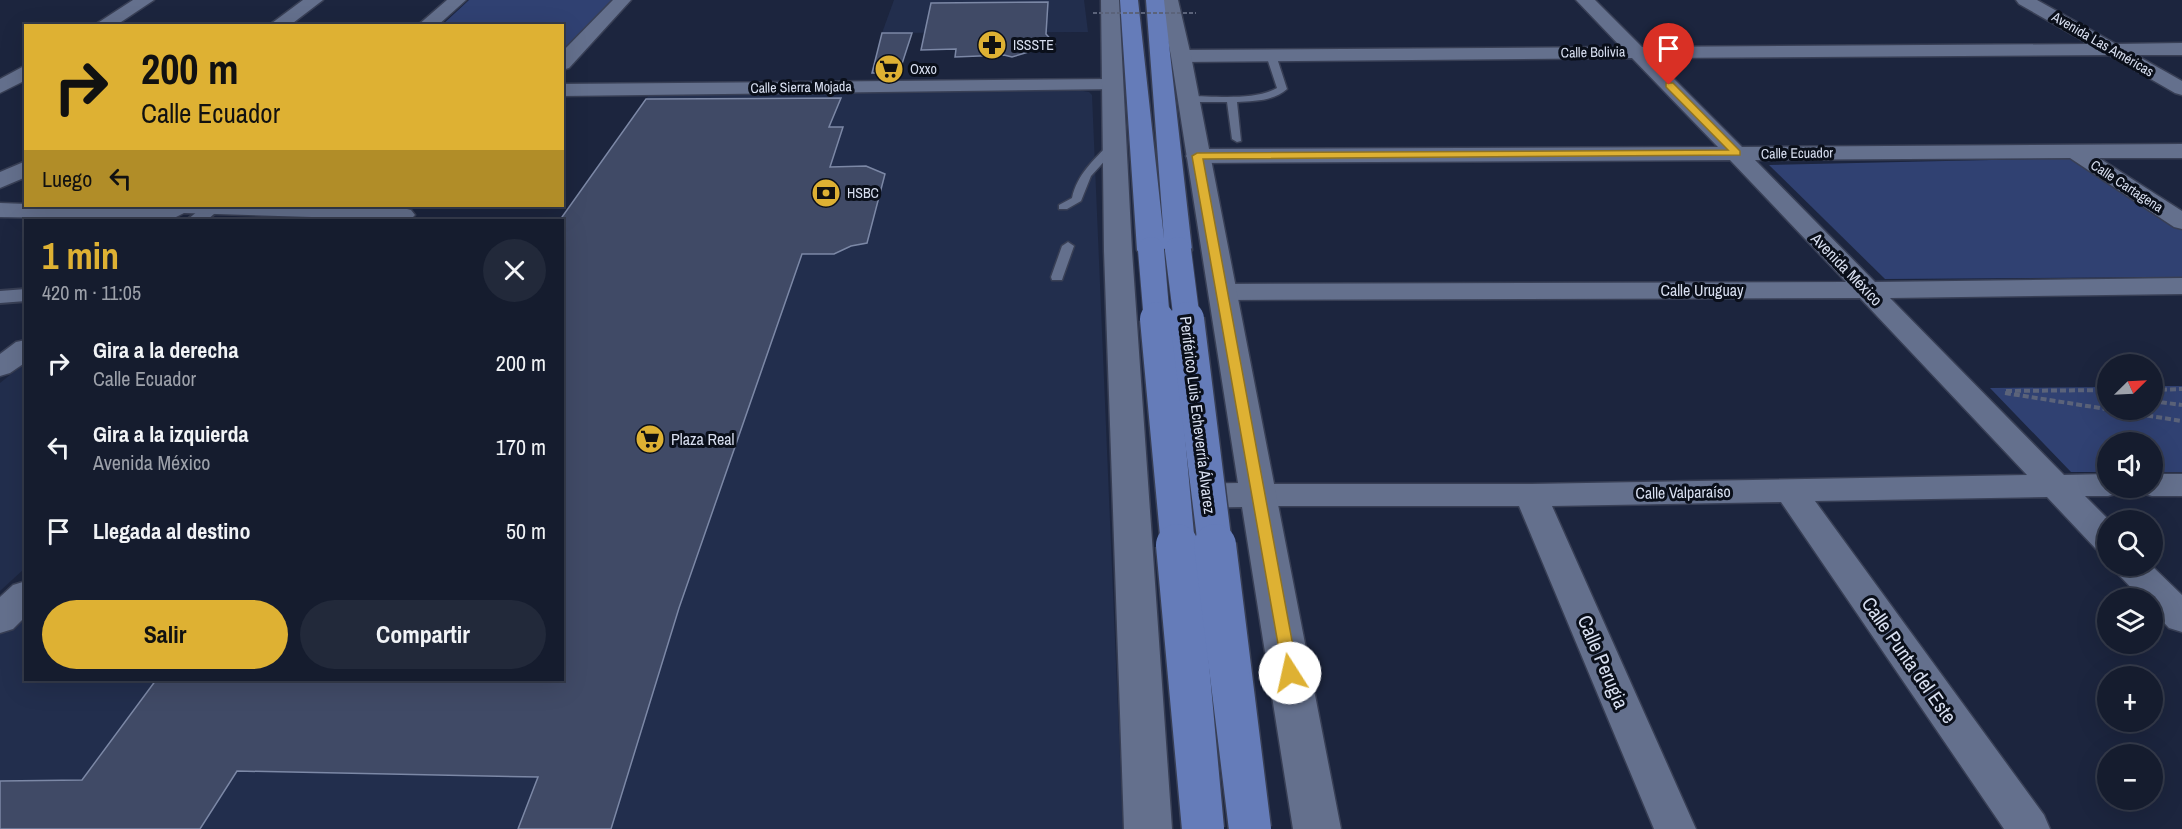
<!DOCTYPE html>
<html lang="es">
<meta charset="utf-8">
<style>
:root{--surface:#151c2e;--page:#22293a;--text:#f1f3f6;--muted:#9da1aa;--line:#343a4a;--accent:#deb133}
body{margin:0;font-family:"Archivo Narrow",sans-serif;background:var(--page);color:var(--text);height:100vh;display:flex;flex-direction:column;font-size:22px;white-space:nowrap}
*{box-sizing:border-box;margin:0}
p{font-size:20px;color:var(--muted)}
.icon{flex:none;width:33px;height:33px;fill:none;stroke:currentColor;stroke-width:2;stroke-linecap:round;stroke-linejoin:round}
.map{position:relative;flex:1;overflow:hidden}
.sheet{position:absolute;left:24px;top:219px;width:540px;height:462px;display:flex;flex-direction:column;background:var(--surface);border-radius:0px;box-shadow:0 6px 24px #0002,0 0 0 2px var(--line)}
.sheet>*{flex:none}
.banner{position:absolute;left:24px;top:24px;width:540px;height:183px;border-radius:0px;box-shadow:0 6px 24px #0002,0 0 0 2px var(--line);background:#deb133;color:#111;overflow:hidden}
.needle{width:39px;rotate:66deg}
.buttons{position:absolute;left:2097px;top:354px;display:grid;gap:12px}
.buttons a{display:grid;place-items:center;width:66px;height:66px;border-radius:50%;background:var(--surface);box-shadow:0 6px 24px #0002,0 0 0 2px var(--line);font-size:30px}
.pin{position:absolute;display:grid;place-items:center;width:51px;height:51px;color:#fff;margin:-62px -26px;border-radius:50% 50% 50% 0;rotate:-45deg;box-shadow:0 0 6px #0007}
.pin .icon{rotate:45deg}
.me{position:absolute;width:66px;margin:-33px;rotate:350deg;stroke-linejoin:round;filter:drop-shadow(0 0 4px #0008)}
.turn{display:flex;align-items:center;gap:21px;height:126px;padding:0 18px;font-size:27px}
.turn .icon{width:78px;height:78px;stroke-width:2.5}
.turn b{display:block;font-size:42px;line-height:51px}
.then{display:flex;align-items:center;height:57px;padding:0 18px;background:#0003;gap:12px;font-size:22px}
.round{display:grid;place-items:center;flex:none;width:63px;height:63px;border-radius:32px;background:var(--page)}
.head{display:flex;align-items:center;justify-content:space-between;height:102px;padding:0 18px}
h1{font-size:36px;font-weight:700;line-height:45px;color:var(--accent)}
.button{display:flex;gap:12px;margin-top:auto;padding:12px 18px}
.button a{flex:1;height:69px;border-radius:36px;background:var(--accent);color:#111;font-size:24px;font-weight:700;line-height:69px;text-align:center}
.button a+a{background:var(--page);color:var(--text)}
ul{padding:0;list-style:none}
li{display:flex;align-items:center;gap:18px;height:84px;padding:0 18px}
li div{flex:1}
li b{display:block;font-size:22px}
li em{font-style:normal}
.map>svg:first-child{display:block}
.built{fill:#222e4d}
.green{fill:#304172}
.building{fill:#404a66;stroke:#7c88a6;stroke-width:1.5}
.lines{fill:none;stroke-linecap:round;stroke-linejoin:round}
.service-casing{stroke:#383f55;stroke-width:3}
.pedestrian-casing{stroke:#383f55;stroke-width:4}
.minor-casing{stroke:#383f55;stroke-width:3}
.tertiary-casing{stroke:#383f55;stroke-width:3}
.trunk-casing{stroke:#383f55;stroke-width:3}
.path{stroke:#5b637a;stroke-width:4;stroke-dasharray:6 3;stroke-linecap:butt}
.service{fill:#64708d;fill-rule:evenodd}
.pedestrian{fill:#64708d;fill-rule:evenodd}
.minor{fill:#64708d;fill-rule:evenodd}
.tertiary{fill:#64708d;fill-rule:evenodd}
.trunk{fill:#657cb9;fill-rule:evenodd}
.trunk-bridge-far2-casing{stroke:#383f55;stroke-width:28;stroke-linecap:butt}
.trunk-bridge-far1-casing{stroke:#383f55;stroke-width:37;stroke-linecap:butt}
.trunk-bridge-casing{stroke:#383f55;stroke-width:45;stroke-linecap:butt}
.path-bridge{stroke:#5b637a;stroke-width:2;stroke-dasharray:4 2;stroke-linecap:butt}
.trunk-bridge-far2{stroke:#657cb9;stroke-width:26}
.trunk-bridge-far1{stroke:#657cb9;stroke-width:34}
.trunk-bridge{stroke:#657cb9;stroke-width:42}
.route{fill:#deb133;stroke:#907321;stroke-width:1.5}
.labels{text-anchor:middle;stroke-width:6;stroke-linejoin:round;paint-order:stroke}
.far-street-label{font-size:14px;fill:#d8dff0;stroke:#0a0f1a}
.far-poi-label{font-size:14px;fill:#d8dff0;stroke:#0a0f1a;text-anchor:start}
.street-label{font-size:16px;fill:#d8dff0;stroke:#0a0f1a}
.poi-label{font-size:16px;fill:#d8dff0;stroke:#0a0f1a;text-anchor:start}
.near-street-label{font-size:20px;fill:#d8dff0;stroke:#0a0f1a}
</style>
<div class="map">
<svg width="2182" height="829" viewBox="0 0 2182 829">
<rect width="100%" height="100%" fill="#1c253e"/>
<g class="built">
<path d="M894,0H1084L1088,32L882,33Z"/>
<path d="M1077,90L1089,92L1092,95L1123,829H0V633L25,608L26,680H562V220H560L649,95Z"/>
<path d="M25,363V568L0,591V383Z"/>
</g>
<g class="green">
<path d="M469,0H617L563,62L562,26H441Z"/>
<path d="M2076,158L2182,229V277L1885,279L1769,165Z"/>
<path d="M2153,386H2182V472H2153L2152,442H2108L2107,472H2071L1990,388L2107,387L2108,410H2152Z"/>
</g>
<g class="building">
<path d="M1048,2L1046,34L1055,44L1012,57L1004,55L955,57L956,49L921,50L931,3Z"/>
<path d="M882,33H912L900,70L892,73H872Z"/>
<path d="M841,98L829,127H843L830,167L866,166L885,174L867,243L851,246L834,254H802L679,608L611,829H518L538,777L237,771L200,829H0V781L82,780L156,680H562V217L646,99Z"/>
</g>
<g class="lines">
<g class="service-casing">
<g id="service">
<path d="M1268,53L1276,55L1287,89C1274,101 1254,101 1237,102L1241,141L1237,142L1232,139L1227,102H1188L1183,99L1188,96C1213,96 1255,101 1277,88L1266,55Z"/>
<path d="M1114,142L1119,145L1091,176L1081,201L1067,209H1059V205L1072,198C1077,174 1094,160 1110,143Z"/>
<path d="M1068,242L1074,246L1063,277L1062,280H1052L1051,277L1062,246Z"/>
</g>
</g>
<g class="pedestrian-casing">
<g id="pedestrian">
<path d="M204,206H219L221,208L207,220H187Z"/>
<path d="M26,289V301L0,303V291Z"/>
</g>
</g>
<g class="minor-casing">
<g id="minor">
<path d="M133,0H154L115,26H93Z"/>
<path d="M303,0H323L289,26H268Z"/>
<path d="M447,0H466L437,26H417Z"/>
<path d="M613,0H631L569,68L562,70V52Z"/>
<path d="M1576,0H1595L1642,47L2089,44L2019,4L2016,0H2037L2116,44L2182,43V55H2136L2182,81V95L2175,93L2109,55L1653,58L1742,147L2182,144V158H2099L2182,211V229L2174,227L2070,158L1755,160L1875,282L2182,278V294L1890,298L2064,475L2108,474V488H2123L2119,493L2108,496H2085L2109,520L2108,552L2096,549L2047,497L1815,501L2044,815L2050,829H2004L1781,502L1552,506L1696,829H1654L1519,506H1259L1248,503L1243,495L1248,487L1259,484H1531L2027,475L1860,298L1222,300L1213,298L1209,292L1213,286L1222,284L1846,282L1730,160L1197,163L1189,161L1186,156L1189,151L1197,149L1718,147L1632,58L1181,62L1174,60L1172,56L1174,52L1181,50L1621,47Z"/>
<path d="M26,65V80L0,93V79Z"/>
<path d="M1112,79L1119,81L1122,85L1119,89L562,96V84Z"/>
<path d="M26,161V177L0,188V172Z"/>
<path d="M0,203L158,209L164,206L403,208L411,210L415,215L410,220L184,213L170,220L0,217Z"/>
<path d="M26,340V362L10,373L0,376V354L16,342Z"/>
<path d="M2152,474H2182V496H2152L2141,493L2137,488H2152Z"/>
<path d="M2114,566H2152L2182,595V632L2169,628L2152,610V598H2141L2119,575Z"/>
<path d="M26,581V616L13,629L0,633V597L13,585Z"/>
</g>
</g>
<g class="tertiary-casing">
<g id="tertiary">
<path d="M1101,0H1119L1132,251L1172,829H1124L1104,251Z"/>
<path d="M1160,0H1178L1191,56L1341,829H1293L1242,507L1183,508L1170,505L1165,496L1170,487L1183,484L1238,483L1171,56Z"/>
</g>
</g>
<g class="trunk-casing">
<path id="trunk" d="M1120,0H1138L1164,239L1146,0H1164L1192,250L1188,256L1178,258L1168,256L1164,250L1161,256L1151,258L1141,256L1137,250Z"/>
</g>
<g class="path">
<path d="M2152,390L2182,389"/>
<path d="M2006,391L2108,390"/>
<path d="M2005,393L2182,421"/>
<path d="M2152,401L2182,405"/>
</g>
<use href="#service" class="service"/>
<use href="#pedestrian" class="pedestrian"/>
<use href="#minor" class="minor"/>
<use href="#tertiary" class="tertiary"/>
<use href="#trunk" class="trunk"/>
<g class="trunk-bridge-far2-casing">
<g id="trunk-bridge-far2">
<path d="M1151,250L1157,321"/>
<path d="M1178,250L1187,321"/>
</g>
</g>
<g class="trunk-bridge-far1-casing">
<g id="trunk-bridge-far1">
<path d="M1157,319L1178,546"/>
<path d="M1187,319L1215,546"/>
</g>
</g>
<g class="trunk-bridge-casing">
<g id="trunk-bridge">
<path d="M1177,545L1203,829"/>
<path d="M1215,545L1250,829"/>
</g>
</g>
<path class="path-bridge" d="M1093,13H1196"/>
<use href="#trunk-bridge-far2" class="trunk-bridge-far2"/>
<use href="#trunk-bridge-far1" class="trunk-bridge-far1"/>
<use href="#trunk-bridge" class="trunk-bridge"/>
</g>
<path class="route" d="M1666,83H1673L1740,151V155L1203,159L1298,673L1296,678L1290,680L1284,678L1192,156L1197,153L1728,150L1666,87Z"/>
<defs>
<g id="pharmacy-disc" transform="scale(1.5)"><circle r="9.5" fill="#deb133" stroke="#0a0f1a"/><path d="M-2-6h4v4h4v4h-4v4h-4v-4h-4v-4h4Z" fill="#111"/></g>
<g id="supermarket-disc" transform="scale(1.5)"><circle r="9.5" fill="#deb133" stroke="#0a0f1a"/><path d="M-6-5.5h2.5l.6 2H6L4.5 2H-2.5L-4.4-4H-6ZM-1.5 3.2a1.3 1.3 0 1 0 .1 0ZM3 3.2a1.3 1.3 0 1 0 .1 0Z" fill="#111"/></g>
<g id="bank-disc" transform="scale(1.5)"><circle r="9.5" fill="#deb133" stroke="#0a0f1a"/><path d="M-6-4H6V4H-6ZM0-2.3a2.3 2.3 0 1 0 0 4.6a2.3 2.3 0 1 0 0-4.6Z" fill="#111"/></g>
</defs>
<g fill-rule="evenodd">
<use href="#pharmacy-disc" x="992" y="45"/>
<use href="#supermarket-disc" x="889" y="69"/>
<use href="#bank-disc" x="826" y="193"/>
<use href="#supermarket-disc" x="650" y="439"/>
</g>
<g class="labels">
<g class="far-street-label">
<text transform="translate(2103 44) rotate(30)" y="5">Avenida Las Américas</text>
<text transform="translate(1593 52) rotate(-1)" y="5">Calle Bolivia</text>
<text transform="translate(801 87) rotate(-1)" y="5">Calle Sierra Mojada</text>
<text transform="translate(1797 153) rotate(-1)" y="5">Calle Ecuador</text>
<text transform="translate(2127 186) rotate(33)" y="5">Calle Cartagena</text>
</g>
<g class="far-poi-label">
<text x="1013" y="50">ISSSTE</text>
<text x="910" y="74">Oxxo</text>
<text x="847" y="198">HSBC</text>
</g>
<g class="street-label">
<text transform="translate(1847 269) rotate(46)" y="6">Avenida México</text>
<text x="1702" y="296">Calle Uruguay</text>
<text transform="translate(1198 415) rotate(83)" y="6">Periférico Luis Echeverría Álvarez</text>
<text transform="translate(1683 492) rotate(-1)" y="6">Calle Valparaíso</text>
</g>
<g class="poi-label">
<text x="671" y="445">Plaza Real</text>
</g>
<g class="near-street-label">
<text transform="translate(1909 660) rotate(55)" y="7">Calle Punta del Este</text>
<text transform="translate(1603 662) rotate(67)" y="7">Calle Perugia</text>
</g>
</g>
</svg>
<div class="buttons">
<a><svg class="needle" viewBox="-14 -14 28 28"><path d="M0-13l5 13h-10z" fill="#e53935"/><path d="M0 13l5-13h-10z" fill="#9da1aa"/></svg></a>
<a><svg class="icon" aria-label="sound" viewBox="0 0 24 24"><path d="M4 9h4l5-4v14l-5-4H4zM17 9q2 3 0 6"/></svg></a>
<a><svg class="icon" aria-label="search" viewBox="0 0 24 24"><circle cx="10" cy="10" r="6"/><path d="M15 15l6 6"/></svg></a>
<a><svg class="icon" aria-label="layers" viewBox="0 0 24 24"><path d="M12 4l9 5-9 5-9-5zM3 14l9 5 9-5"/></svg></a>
<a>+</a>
<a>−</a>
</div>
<div class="pin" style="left:1669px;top:85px;background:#d93025"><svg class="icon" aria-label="arrive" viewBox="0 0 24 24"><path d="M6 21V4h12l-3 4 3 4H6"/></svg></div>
<svg class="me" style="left:1290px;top:673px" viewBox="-20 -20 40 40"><circle r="19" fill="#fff"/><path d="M0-13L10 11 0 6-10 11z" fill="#deb133"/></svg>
<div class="banner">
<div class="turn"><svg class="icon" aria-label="right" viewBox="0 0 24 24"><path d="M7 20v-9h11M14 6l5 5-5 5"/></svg><div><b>200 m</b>Calle Ecuador</div></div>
<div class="then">Luego<svg class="icon" aria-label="left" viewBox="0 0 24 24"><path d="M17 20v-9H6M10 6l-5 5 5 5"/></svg></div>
</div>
<section class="sheet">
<div class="head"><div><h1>1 min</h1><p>420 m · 11:05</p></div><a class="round"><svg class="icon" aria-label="close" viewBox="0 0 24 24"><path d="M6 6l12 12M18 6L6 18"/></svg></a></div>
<ul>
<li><svg class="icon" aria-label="right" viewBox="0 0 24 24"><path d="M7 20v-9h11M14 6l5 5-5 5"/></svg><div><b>Gira a la derecha</b><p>Calle Ecuador</p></div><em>200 m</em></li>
<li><svg class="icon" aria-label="left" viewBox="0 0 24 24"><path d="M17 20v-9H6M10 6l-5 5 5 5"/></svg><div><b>Gira a la izquierda</b><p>Avenida México</p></div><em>170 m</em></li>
<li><svg class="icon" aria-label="arrive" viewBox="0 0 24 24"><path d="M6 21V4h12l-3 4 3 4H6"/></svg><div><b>Llegada al destino</b></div><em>50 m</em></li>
</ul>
<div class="button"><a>Salir</a><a>Compartir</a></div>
</section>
</div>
